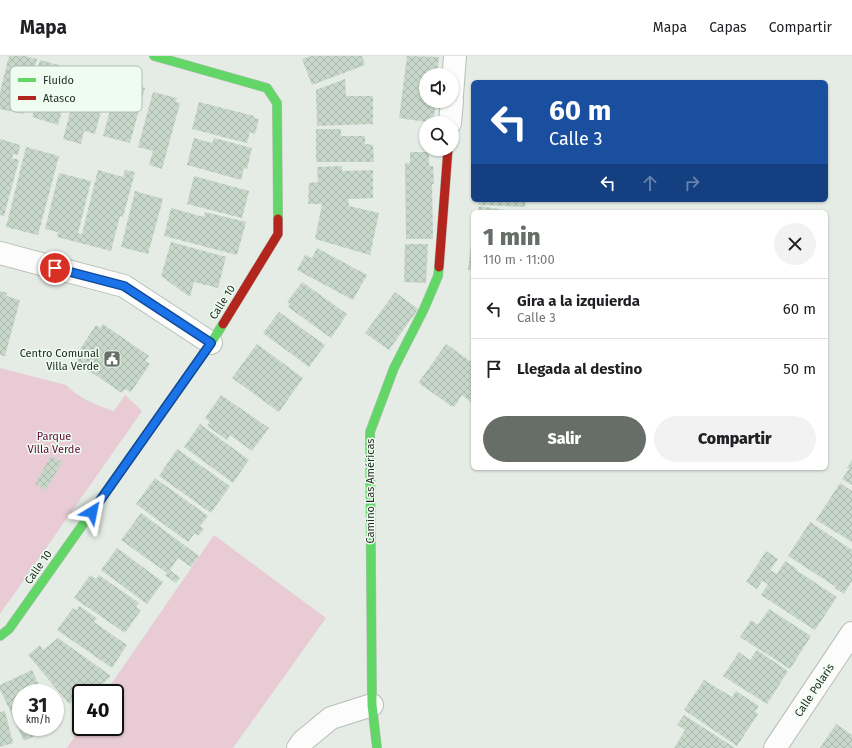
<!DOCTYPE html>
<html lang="es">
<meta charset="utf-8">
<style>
:root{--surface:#fff;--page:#f2f2f2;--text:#202124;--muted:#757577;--line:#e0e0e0;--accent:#676e68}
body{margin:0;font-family:"Fira Sans",sans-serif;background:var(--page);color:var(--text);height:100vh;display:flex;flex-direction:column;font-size:15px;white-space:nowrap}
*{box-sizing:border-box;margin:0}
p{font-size:13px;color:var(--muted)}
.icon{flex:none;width:22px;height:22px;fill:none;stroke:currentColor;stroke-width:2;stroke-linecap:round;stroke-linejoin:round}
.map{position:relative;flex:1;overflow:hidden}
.details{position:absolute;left:471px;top:154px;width:357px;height:260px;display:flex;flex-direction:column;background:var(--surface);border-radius:6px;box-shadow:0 1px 3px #0004}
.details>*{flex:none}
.top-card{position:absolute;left:471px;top:24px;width:357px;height:122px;border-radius:6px;box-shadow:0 1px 3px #0004;background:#1a4fa0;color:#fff;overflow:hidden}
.controls{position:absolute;left:419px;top:12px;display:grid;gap:8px}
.controls a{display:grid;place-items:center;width:40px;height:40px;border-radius:50%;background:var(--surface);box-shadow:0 1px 3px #0004;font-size:20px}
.speed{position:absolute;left:12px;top:628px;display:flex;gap:8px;font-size:20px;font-weight:700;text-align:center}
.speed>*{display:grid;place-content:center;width:52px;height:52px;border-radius:50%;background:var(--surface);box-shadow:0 1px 3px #0004;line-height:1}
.speed small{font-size:10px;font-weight:400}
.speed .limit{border:2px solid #111;border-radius:6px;background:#fff;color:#111}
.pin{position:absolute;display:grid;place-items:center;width:34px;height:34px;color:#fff;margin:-17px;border:2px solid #fff;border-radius:50%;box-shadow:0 1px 4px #0007}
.me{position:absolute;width:44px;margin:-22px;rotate:35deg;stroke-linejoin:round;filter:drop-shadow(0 0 3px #0008)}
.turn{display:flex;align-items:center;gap:14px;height:84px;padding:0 12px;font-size:18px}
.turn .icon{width:52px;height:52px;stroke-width:2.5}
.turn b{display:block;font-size:28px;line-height:34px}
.lanes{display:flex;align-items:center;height:38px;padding:0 12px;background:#0003;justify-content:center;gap:20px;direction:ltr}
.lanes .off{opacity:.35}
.round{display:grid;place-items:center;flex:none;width:42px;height:42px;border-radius:21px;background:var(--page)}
.headline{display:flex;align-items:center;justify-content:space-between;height:68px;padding:0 12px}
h1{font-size:24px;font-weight:800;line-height:30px;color:var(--accent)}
.button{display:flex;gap:8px;margin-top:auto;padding:8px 12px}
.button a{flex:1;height:46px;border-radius:24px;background:var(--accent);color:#fff;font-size:16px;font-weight:800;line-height:46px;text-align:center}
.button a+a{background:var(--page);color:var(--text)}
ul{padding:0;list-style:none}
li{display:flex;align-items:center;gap:12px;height:60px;padding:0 12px;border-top:1px solid var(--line)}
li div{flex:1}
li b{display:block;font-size:15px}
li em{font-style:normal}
header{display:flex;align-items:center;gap:24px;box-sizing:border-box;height:56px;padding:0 20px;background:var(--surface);border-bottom:1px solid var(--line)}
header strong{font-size:19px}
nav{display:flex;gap:22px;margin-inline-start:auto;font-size:14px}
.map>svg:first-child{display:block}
.park{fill:#e8cbd5}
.building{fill:url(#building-cross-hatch)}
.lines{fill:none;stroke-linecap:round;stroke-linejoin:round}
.street-casing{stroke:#b8beb8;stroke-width:24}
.fast-casing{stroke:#b8beb8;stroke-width:10}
.jam-casing{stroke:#b8beb8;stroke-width:10}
.street{stroke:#fbfcfb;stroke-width:22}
.fast{stroke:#63d668;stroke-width:9}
.jam{stroke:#b3261e;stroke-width:9}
.route-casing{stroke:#114b97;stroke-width:10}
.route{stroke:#1a73e8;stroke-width:7}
.labels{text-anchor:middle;stroke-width:3;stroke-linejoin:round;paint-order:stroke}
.street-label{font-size:11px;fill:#242a25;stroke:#eefdf0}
.poi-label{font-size:11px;fill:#242a25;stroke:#eefdf0;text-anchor:end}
.park-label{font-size:11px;fill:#65073c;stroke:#eefdf0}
.key{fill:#eefdf0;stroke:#b1beb3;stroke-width:1}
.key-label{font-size:11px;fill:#242a25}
</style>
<header>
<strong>Mapa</strong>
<nav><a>Mapa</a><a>Capas</a><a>Compartir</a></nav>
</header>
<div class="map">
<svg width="852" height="692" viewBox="0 0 852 692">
<defs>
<pattern id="building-cross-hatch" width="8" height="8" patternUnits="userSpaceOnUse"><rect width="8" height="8" fill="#c7d7ca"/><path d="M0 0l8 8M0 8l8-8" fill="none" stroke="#abb9ad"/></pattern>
</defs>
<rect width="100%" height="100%" fill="#e4ece5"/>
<g class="park">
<path d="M0,312L66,329C78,342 96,349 114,355L125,339L142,355L0,558Z"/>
<path d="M214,479L326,562L233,692H67L81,671H115V637H105Z"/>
</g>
<g class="building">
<path d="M9,0H25L37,3L23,58L0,53V36Z"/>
<path d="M311,0H362L365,9L312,29L302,3Z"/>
<path d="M407,0L439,1L437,19H426V45H436L433,67L399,62Z"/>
<path d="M40,4L73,13L58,69L32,61L40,33L33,31Z"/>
<path d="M78,13L110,21L95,78L84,75L81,88L63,83L74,41H71Z"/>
<path d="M345,23L346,40H373V68L317,70L316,34Z"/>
<path d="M118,25L145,32L130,87L103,80Z"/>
<path d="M153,36L177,42L176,46L180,47L162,113L149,109L153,95L138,91Z"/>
<path d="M199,46L254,60V62L259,63L255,78L250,76L247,87L192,73Z"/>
<path d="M316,73H341V80H365V88L373,89L374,106H316Z"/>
<path d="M194,82L212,87L214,82L252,92L247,113L244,112L241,124L187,109Z"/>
<path d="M0,83L20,89L18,99L13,98L12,102L19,104L4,160L0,159Z"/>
<path d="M26,91L59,100L38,179L6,171Z"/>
<path d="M410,96H429V110H433L434,128H432L433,183H406L405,107H410Z"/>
<path d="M342,110V115L373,114V142L348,143L349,150L379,157L370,199L315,183L322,148H308L309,127L318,126L317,111Z"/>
<path d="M98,114L123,121L125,114L135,116L123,161L120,160L111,195L57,181L58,176L45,173L59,117L91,125L78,177L82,178Z"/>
<path d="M194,120L249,135L242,162L187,148Z"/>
<path d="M135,135L163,143L148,198L121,191Z"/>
<path d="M479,144H526L525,151L478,149Z"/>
<path d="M479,150L512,155V156H478Z"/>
<path d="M171,152L204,161L205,156L246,166L237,199L164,180Z"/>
<path d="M472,180H473V214H468Z"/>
<path d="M171,186L226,201L218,232L194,226L190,241L161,220Z"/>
<path d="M405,188H428L426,227L404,226Z"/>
<path d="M317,192L367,219L353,244L297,214L305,199L312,202Z"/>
<path d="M302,226L347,258L331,282L288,251L290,248L287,246Z"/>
<path d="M0,235L7,237L6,240L20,244L5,300L0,299Z"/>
<path d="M395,236L418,253L389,294L365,277Z"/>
<path d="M279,256L325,289L309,311L263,277Z"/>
<path d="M103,268L149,300L145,305L150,308L131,336L125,333L122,337L76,306L79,301L76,299L96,269L100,272Z"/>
<path d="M257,288L303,322L279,356L232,322Z"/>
<path d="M446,288L473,307V348L462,339L454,351L452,349L451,350L420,328L419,326Z"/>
<path d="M221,339L269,372L252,395L230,379L227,384L207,370L210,366L205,362Z"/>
<path d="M200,368L249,404L233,427L184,391Z"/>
<path d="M177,393L230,430L211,457L159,420Z"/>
<path d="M51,400L62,406L46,434L35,428Z"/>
<path d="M852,404V429L842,423L849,413L847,412Z"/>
<path d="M155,422L208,460L200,470L204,473L198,480L195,477L188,486L136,448Z"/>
<path d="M840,427L852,435V486L816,464Z"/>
<path d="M141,457L199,500L191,511L178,502L170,514L180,522L176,527L165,519L167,517L121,484Z"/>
<path d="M810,466L852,494V525L844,538L835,532L836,531L788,500Z"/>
<path d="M117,492L163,526L147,548L101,514Z"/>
<path d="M766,495L778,503L770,514L777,518L785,505L797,513L796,514L837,541L815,574L761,539L768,528L762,525L757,533L746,526Z"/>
<path d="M90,519L96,523L99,519L139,547L136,551L141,554L125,577L74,542Z"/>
<path d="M79,550L97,562L94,566L127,589L112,612L57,574L73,552L77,554Z"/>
<path d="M769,553L811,580L790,613L740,581L751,564L758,569Z"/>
<path d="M58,582L111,620L93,637H81V648L79,649L73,644L69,648L28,599L40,589L43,594Z"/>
<path d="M757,594L788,615L767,648L723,620L739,596L750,604Z"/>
<path d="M32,614L43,637H21V671H53L24,685L0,633V629Z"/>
<path d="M704,624L732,641L736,635L759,650L755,655L758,658L737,690L684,654Z"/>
<path d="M5,655L13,687L0,691V656Z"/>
<path d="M684,659L735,692H674L685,674L677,669Z"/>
<path d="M836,668L852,679V692H820Z"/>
</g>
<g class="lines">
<g class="street-casing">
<g id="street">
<path d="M452,39L455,0"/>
<path d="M450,67L452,45"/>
<path d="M0,197L124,230L211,287"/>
<path d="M298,692L303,685L331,662L372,649"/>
<path d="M775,692L852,577"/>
</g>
</g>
<g class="fast-casing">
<g id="fast">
<path d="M154,0L267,32L277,47L278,163"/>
<path d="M0,580L9,573L211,287L223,268"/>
<path d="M377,692L372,649L370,376L394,312L424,253L438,220L439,211"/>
</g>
</g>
<g class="jam-casing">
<g id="jam">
<path d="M439,211L448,93"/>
<path d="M223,268L278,178V163"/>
</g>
</g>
<use href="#street" class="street"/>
<use href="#fast" class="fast"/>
<use href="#jam" class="jam"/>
</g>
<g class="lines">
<g class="route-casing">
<path id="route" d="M55,212L124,230L211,287L92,456"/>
</g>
<use href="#route" class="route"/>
</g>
<defs>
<g id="civic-square" transform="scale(0.9)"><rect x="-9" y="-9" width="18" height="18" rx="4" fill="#676e68" stroke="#eefdf0"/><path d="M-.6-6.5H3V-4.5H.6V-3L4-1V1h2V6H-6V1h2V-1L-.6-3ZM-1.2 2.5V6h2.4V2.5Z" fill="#fff"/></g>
</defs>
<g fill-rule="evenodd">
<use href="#civic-square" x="112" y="303"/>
</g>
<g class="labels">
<g class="street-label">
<text transform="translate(222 246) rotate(-58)" y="4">Calle 10</text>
<text transform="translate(370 435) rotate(-90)" y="4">Camino Las Américas</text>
<text transform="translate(38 511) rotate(-55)" y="4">Calle 10</text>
<text transform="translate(814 634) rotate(-56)" y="4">Calle Polaris</text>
</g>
<g class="poi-label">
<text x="99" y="301">Centro Comunal<tspan x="99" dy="13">Villa Verde</tspan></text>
</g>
<g class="park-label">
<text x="54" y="384">Parque<tspan x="54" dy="13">Villa Verde</tspan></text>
</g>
</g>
<rect x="10" y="10" width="132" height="46" rx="6" class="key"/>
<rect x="18" y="22" width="18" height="4" fill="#63d668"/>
<rect x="18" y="40" width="18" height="4" fill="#b3261e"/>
<g class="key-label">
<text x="43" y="28">Fluido</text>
<text x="43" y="46">Atasco</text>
</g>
</svg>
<div class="controls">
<a><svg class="icon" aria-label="sound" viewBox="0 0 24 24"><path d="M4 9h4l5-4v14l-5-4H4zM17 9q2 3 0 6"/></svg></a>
<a><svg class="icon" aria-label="search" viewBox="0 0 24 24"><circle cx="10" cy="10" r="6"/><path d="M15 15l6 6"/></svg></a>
</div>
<div class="speed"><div>31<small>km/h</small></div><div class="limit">40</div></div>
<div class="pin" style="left:55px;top:212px;background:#d93025"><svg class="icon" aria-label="arrive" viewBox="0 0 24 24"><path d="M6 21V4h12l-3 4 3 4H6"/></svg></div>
<svg class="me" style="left:92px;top:456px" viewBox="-20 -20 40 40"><path d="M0-17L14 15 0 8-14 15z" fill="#1a73e8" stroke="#fff" stroke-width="4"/></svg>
<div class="top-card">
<div class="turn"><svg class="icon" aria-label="left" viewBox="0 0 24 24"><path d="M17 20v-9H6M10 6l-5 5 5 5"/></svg><div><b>60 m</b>Calle 3</div></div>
<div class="lanes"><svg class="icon" aria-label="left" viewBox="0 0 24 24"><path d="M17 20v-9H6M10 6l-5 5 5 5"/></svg><svg class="icon off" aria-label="ahead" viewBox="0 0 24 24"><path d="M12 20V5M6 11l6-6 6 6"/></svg><svg class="icon off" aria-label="right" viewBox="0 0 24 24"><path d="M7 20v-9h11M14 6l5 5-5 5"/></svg></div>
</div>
<section class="details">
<div class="headline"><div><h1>1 min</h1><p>110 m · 11:00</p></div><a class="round"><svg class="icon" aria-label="close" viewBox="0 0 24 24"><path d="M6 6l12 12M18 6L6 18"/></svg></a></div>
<ul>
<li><svg class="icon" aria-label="left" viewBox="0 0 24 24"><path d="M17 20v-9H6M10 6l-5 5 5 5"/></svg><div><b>Gira a la izquierda</b><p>Calle 3</p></div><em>60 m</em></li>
<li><svg class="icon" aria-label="arrive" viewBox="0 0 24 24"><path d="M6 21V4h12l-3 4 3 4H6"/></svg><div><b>Llegada al destino</b></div><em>50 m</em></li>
</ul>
<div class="button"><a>Salir</a><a>Compartir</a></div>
</section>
</div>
